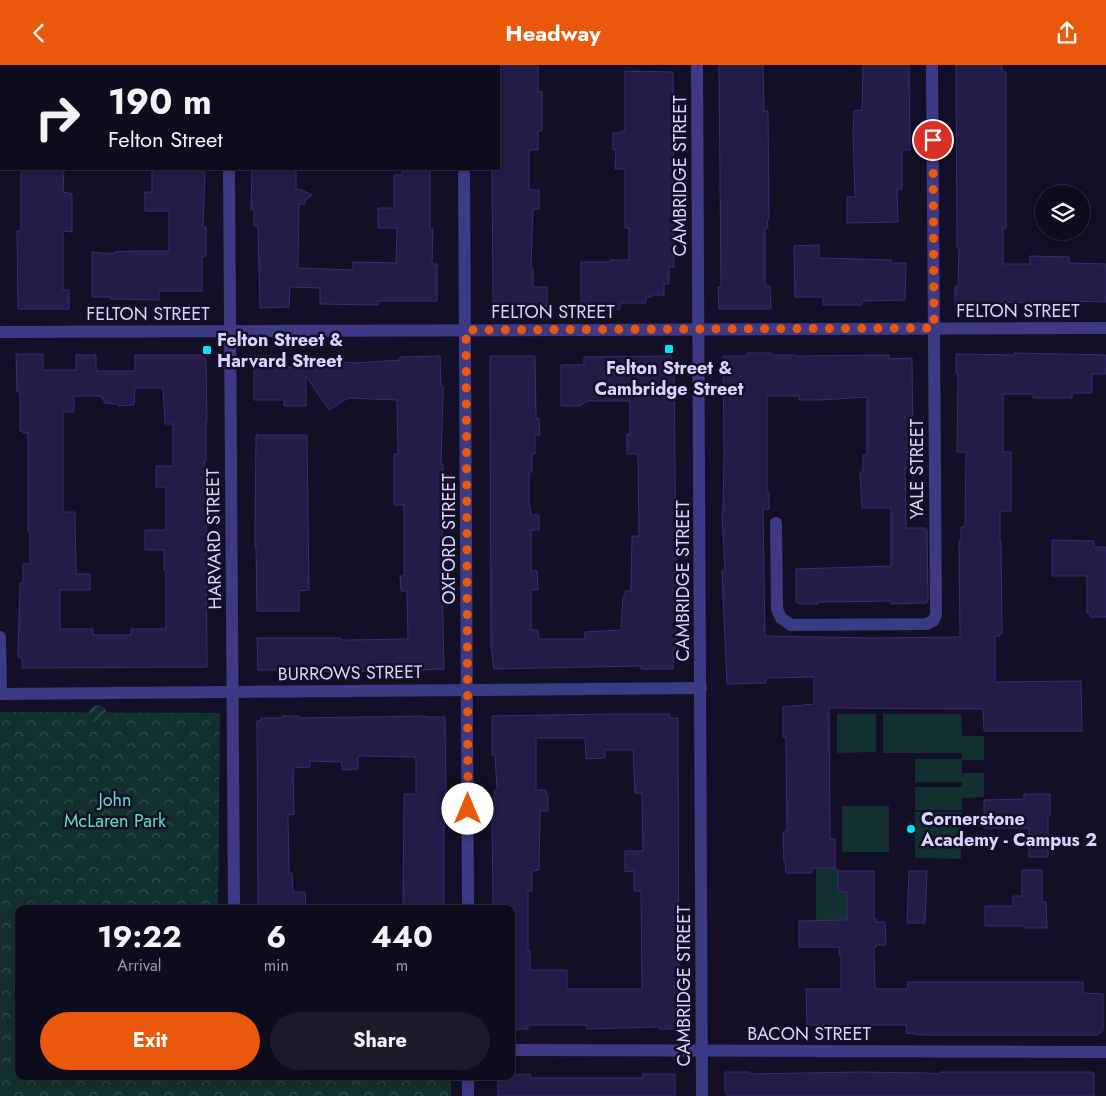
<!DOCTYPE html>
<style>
:root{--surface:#0e0b1c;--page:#1c1929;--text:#f1f3f6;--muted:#9b9ba3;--line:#2e2b3b;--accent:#ea580c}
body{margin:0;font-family:Jost,sans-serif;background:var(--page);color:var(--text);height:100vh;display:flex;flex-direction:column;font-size:19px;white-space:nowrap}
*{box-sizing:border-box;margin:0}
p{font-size:16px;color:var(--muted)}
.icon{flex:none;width:28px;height:28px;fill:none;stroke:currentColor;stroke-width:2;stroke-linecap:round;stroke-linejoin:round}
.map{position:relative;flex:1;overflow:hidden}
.panel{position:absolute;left:15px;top:840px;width:500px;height:175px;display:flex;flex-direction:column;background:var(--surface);border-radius:10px;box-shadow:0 2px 8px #0003,0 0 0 1px var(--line)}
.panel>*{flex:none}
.hud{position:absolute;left:0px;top:0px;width:500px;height:105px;box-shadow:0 2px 8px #0003,0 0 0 1px var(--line);background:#0e0b1c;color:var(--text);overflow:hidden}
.buttons{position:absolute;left:1035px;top:120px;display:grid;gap:10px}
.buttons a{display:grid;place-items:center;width:55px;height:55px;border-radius:50%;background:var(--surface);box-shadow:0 2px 8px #0003,0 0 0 1px var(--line);font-size:25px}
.pin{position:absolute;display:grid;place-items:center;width:42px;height:42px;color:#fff;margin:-21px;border:2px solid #fff;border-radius:50%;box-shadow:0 1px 5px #0007}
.me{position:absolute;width:55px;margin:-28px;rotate:0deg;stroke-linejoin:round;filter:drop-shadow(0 0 4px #0008)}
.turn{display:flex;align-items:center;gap:18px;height:105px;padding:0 25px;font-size:22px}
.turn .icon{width:65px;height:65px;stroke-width:2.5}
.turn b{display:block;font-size:35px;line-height:42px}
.eta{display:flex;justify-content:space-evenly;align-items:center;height:85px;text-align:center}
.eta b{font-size:30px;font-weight:700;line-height:35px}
.cta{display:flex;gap:10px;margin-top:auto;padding:10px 25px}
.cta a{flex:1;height:58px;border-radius:30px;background:var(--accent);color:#fff;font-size:20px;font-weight:700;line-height:58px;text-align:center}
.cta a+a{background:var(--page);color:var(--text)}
header{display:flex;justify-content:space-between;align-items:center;height:65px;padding:0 25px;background:var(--accent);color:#fff;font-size:22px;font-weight:700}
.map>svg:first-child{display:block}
.grass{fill:#12302f}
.forest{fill:url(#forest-crowns)}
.garden{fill:url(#garden-furrows)}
.building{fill:#241b47;stroke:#3b2d73;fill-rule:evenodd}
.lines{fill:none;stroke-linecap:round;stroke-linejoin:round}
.minor{stroke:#3d3a85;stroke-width:12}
.route{stroke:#ea580c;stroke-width:9;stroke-dasharray:0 16.2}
.poi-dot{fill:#00e5ff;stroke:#130f26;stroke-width:2}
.labels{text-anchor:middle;stroke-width:5;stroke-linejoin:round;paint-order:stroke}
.street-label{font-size:18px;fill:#d9d4ff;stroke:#130f26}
.poi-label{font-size:18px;font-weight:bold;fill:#d9d4ff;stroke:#130f26;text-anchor:start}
.park-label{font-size:18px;fill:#5fe0c0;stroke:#130f26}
</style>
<header><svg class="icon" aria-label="back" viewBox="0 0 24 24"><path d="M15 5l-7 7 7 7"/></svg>Headway<svg class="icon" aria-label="share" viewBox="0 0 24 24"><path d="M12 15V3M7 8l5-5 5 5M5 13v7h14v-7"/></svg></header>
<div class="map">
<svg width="1106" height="1031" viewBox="0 0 1106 1031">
<defs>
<pattern id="forest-crowns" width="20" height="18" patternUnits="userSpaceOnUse" patternTransform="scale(1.25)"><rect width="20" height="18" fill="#12302f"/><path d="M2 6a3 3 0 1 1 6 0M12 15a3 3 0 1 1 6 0" fill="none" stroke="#344d4e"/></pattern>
<pattern id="garden-furrows" width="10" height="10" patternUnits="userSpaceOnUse" patternTransform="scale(1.25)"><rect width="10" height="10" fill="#12302f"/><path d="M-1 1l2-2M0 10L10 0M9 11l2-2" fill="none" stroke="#344d4e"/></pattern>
</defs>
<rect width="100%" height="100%" fill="#130f26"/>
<g class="grass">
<path d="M837,649H876V687L837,688Z"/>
<path d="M883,649H961L962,671H984V695H962V708H984V732L962,733V745H915V722H962V717H915V694H962V688H883Z"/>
<rect x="842" y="741" width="47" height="46"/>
<path d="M915,747H962L961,794L915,793Z"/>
<path d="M816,803H838V827H847V855L816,856Z"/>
</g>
<path class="forest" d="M0,647L220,648L218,844H19V1011H451V1031H0Z"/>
<circle class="garden" cx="98" cy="649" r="9"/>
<g class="building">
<path d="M499,0H538V27H542V66H538V85H529V125H539V144H533L531,203H533V222H547V241L504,242V239L495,238V237H493L492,105L493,104H499Z"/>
<path d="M719,0H763L764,46H768L769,154H767L768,163H765V221H770L771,244H719L718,222H721Z"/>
<path d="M863,0H909L910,85H902V124H897L898,157L847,158V132H855L853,68L854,46L862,45Z"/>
<path d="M956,0H1002V7H1006V163H1003V199H1030V191L1069,192V198L1106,199V237L1068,236V239L1000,237V242L955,241V221H958L959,183H957Z"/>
<path d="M625,6L673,7L674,202H669V219H664V230H652V232H646V238H620V244H607V240H581V197H610V195H629V163H625V104H615L616,85H613V68H621V66H625Z"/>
<path d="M21,104H64L63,127L72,129V167L63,166V225H69V244H18L17,166H21Z"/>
<path d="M152,104H202V107H205L203,162H206V191H202V226H159V235L111,234V232H92V187L114,189V187L132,186H169V146H145V127H152Z"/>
<path d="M252,104L296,105V124L301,125L312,130L305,135V139H299L298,203L353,205V197L396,198L397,163H378V143H394V110H402V104H430V164H433L432,199H437V236H378V240L320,239V223L290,222L289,242L260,243L258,161H254V145H251Z"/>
<path d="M819,180V193L891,195V198H906L905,235L862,236V240H823V232H795L794,181Z"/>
<path d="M747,288H771V290H795L796,291L889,290V294L912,293L913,385L907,387L908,401L905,403L906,463H926L927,465L928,536L926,538L891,539V536L818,537V539H799V537H796V504L891,501V443H862L860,407H863V390H867V332L821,335H799V331H767V427H769V444H763L765,571L873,573L960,572L959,476H961V462H965L966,387H957L958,309H956V289L1014,290V288L1106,290V309H1092V328H1072V333H1033V329H1003V387H1011V446H1000V477H1001L1002,568L1000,569V571H995V617L1081,616L1082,666H984L983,644L829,643L830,774H835V803H812V808H786L785,797H784L783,767H787L786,672H783V642L814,639V612L766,613V618L727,619L722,506H725L722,447H723L724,388L723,291H747Z"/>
<path d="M16,289H43V305H76V290H96V306H135V290H201L206,294L207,355L206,359V397H204L205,426H206L207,602L22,603V593L18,592L20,518H23V499H30V467H28V368H23V366H20V327H17ZM135,323H163L165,359H173V401H156V422H166V465H145V485H164V505H166V564H131V570H93V564H60V525H90V509H76L75,447H63V347H74V331H102V334L104,333V338L118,339V341L134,340Z"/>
<path d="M254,291H275L276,302H326V296L357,298L400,295V292L440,291L441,321H443V329L441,399H443L442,507L444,604L415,605V603L382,604V606L281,607V605H258L257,573H340V575H351L408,574L407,526H401L400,511H404V440H394V389H398L397,335L348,333L329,345L306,311V341H284V335H254Z"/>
<path d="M490,291H535L536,353H539L540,370H535V389H532V407H529V437L531,450H539V465H531V506H537L538,525H531V565H538L539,574H585V567L621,565L623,532H625V526H631L632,471H639L638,389H627V369H630V336H587L580,341H561V300H584V292L671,291L672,297H674L676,505V583H674L673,604H641V601L494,604L491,584Z"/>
<path d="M256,370H307L309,525L299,526V546H257L256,482H255V468Z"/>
<path d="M1052,475L1094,476V482H1106V552H1090V548H1087V511H1052Z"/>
<path d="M609,649H670V653H678L679,964H659V962L587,964L586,960H528V964H511V844H493L492,749H494V727L497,723L495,690H492V651ZM536,673H585L586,694L605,693V685H633L635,728H642L643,786H625V807L634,806V826H641L642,924H567V905H530V885H528V826H532V806L539,805L540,746H548V732L546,725H536Z"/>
<path d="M282,651H299V653L425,651V652H445L446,729L445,749H444V844H403L404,729H416V692L362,691L358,692V704L343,705L341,697L310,696V702L293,703L294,749L288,750L289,808H292L293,827H305L306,844H258L257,656H261V653H282Z"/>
<path d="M1024,729H1050V751H1048V792H1029V763H984V735L1024,734Z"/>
<path d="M1022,805H1042V837H1046L1047,863H1025V861H985V841H1013V831H1022Z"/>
<path d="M838,806H874V854H876V857H885L886,880H876V882L874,883L875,924H907L908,917H1083V928L1103,929V965L1098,970H923L906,968L907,960H807L806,924H841V890H839V882H799V856L847,855V827H838Z"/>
<path d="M909,806H927L925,858H907Z"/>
<path d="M725,1007H750V1009L859,1007L927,1008L940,1009V1007H1091L1094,1008V1031H728L725,1026Z"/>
<path d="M530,1009L531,1013H643V1009H675V1031H498V1011Z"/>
</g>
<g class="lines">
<g class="minor">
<path d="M229,0V1"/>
<path d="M464,0V1"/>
<path d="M697,0L702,1031"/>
<path d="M229,104L234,844"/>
<path d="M464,104L468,844"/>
<path d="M0,267L1106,263"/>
<path d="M776,458L777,544L781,553L791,560L926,559L933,556L936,550L932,0"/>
<path d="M0,572L1,629"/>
<path d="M0,629L701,623"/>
<path d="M511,985L1106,987"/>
<path d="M468,1011V1031"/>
</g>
</g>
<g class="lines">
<path class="route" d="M468,744L466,265L934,263L933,75"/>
</g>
<g class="poi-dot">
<rect x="664" y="279" width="10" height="10" rx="2.5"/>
<rect x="202" y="280" width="10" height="10" rx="2.5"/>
<circle cx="911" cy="764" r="5"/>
</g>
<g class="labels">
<g class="street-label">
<text transform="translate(680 111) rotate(-90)" y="6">CAMBRIDGE STREET</text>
<text x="1018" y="252">FELTON STREET</text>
<text x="553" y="253">FELTON STREET</text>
<text x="148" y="255">FELTON STREET</text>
<text transform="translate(917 404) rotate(-90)" y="6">YALE STREET</text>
<text transform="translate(214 474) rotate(-91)" y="6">HARVARD STREET</text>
<text transform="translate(449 474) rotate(-90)" y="6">OXFORD STREET</text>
<text transform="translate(683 516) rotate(-90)" y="6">CAMBRIDGE STREET</text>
<text transform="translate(350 608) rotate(-1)" y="6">BURROWS STREET</text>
<text transform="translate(684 921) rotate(-90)" y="6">CAMBRIDGE STREET</text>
<text x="809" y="975">BACON STREET</text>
</g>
<g class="poi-label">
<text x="217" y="281">Felton Street &amp;<tspan x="217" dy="21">Harvard Street</tspan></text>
<text x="669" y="309" text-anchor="middle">Felton Street &amp;<tspan x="669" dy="21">Cambridge Street</tspan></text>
<text x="921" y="760">Cornerstone<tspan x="921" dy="21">Academy - Campus 2</tspan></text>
</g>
<g class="park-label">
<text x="115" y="741">John<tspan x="115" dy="21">McLaren Park</tspan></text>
</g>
</g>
</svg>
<div class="buttons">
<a><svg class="icon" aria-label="layers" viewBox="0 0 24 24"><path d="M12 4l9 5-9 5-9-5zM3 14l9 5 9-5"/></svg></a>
</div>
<div class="pin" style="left:933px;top:75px;background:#d93025"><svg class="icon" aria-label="arrive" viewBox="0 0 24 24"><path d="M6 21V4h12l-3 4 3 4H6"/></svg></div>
<svg class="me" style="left:468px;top:744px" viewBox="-20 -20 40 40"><circle r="19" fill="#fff"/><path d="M0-13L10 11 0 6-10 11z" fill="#ea580c"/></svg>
<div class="hud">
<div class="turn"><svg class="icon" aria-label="right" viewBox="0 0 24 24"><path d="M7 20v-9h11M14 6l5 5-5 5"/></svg><div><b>190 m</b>Felton Street</div></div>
</div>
<section class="panel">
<div class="eta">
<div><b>19:22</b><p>Arrival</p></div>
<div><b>6</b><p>min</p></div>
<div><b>440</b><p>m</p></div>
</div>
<div class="cta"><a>Exit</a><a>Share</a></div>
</section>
</div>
